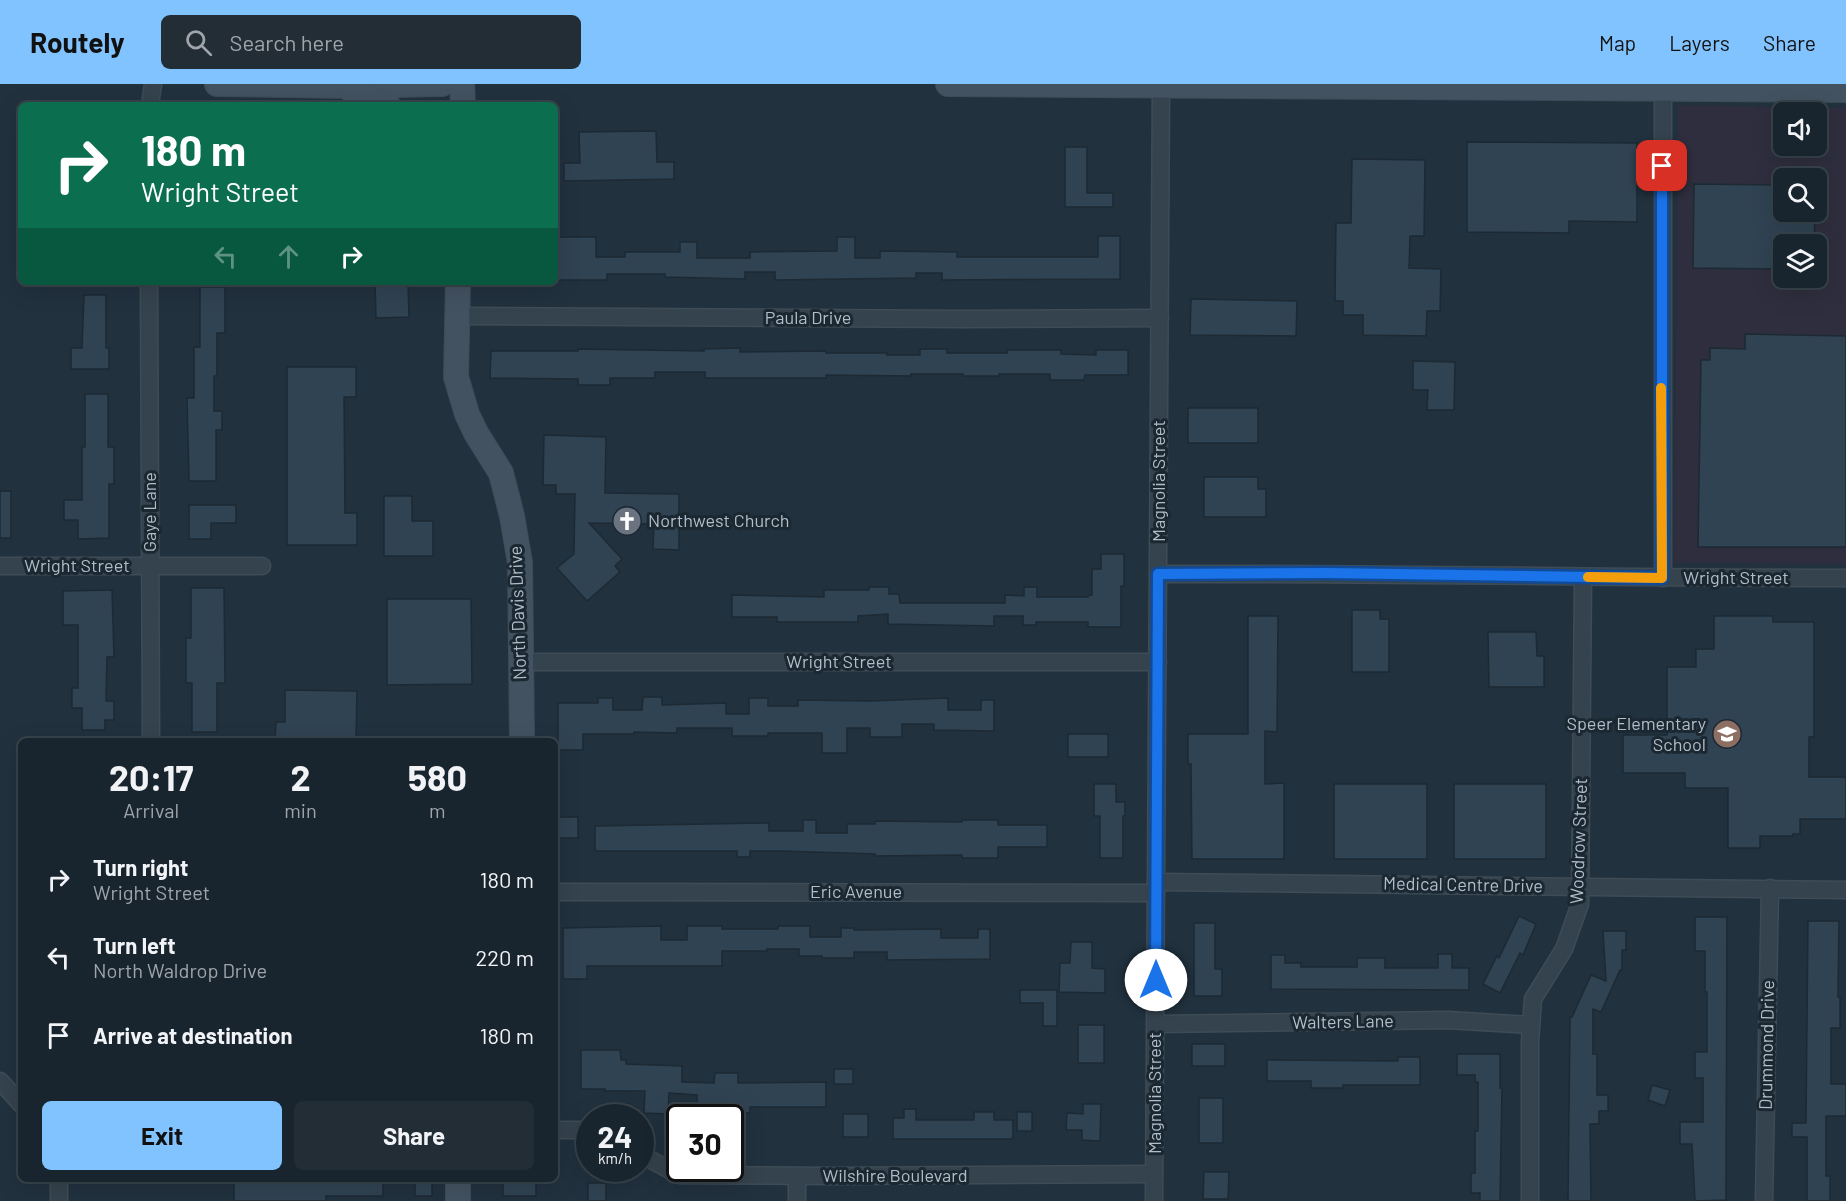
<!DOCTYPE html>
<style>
:root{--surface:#19252e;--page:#222d36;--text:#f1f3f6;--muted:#9fa5aa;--line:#37424a;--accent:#80c3ff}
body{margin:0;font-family:Barlow,sans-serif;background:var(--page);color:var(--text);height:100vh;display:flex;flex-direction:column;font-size:22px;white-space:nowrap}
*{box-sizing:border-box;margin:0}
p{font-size:20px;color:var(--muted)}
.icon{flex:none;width:33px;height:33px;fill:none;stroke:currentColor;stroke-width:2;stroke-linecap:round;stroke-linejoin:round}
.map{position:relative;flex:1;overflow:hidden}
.panel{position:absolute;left:18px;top:654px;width:540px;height:444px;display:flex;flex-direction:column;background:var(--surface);border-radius:9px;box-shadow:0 6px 24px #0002,0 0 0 2px var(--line)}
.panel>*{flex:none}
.banner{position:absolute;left:18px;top:18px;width:540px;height:183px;border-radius:9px;box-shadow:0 6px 24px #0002,0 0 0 2px var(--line);background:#0b6e4f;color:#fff;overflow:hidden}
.tools{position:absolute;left:1773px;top:18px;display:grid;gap:12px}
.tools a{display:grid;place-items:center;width:54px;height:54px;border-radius:9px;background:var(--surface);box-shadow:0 6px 24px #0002,0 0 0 2px var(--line);font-size:30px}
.speed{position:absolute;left:576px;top:1020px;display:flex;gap:12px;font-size:30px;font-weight:700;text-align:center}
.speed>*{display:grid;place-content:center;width:78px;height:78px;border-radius:50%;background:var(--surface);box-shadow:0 6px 24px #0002,0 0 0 2px var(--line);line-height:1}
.speed small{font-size:15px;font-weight:400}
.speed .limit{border:3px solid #111;border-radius:9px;background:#fff;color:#111}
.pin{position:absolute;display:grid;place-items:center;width:51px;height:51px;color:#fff;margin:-26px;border-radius:12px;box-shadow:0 3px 9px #0006}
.me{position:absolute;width:66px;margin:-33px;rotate:0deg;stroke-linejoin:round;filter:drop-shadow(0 0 4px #0008)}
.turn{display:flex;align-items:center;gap:21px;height:126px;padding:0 24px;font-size:27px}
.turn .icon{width:78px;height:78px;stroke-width:2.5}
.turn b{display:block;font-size:42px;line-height:51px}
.lanes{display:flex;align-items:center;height:57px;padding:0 24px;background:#0003;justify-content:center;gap:30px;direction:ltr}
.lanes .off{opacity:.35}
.eta{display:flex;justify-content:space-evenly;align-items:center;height:102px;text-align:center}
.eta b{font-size:36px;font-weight:700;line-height:42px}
.cta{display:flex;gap:12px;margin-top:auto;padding:12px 24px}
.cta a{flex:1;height:69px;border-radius:9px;background:var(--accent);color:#111;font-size:24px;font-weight:700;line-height:69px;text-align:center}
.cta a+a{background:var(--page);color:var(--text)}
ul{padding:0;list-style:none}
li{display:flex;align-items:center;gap:18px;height:78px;padding:0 24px}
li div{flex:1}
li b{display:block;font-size:22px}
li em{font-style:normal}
header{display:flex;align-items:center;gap:36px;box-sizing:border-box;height:84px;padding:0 30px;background:var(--accent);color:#111}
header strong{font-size:28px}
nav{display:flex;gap:33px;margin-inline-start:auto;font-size:21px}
.search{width:420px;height:54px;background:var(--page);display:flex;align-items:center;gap:15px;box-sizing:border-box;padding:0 21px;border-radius:9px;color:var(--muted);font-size:22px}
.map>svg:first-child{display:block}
.medical{fill:#2e2e3e;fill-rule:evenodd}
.building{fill:#304352;stroke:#1d2a34;stroke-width:1.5}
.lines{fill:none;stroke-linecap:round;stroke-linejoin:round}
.street-casing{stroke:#3f4c56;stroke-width:19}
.secondary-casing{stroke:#3f4c56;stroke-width:26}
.street{stroke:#35434e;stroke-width:16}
.secondary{stroke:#435261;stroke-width:24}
.route-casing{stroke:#114b97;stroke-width:15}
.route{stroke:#1a73e8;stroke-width:10}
.slow{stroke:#f59e0b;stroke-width:10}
.labels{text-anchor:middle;stroke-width:6;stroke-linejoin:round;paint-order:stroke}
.street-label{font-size:18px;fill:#b1bec9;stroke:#1b2832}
.poi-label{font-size:18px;fill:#b1bec9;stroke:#1b2832;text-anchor:start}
</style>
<header>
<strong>Routely</strong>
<div class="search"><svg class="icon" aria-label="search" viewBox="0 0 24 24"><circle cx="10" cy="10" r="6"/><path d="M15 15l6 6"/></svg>Search here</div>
<nav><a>Map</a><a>Layers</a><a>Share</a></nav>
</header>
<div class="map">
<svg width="1846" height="1117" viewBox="0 0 1846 1117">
<rect width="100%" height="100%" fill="#21313e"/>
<path class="medical" d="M1678,21L1846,24V480L1674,479ZM1784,28H1816V62H1784ZM1784,94H1816V128H1784ZM1784,160H1816V194H1784Z"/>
<g class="building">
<path d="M656,47L657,78H674V95L564,97V79H580L579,48Z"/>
<path d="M1467,58L1637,59V138L1569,137V149L1467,148Z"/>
<path d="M1065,63H1087V109H1113V123H1065Z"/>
<path d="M1352,75L1425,76L1424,152H1410L1409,184L1441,185L1440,227H1427L1426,252L1363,251V231H1343V217H1335L1336,139H1351Z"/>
<path d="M1694,100L1784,101V128H1815L1814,160H1784V185L1693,184Z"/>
<path d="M1098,152H1120V195L942,196V189H916V194L775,196V188H745V195L665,193V190H607V196H555V153H596V173H625V168H680V158H697V174H750V168L837,167V153H855V174H880V167L957,168V173H1098Z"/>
<path d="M375,198H408L409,233L376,234Z"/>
<path d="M200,203H225V249H217V292H214V327H222V346H216V397H189L187,314H194V263H200Z"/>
<path d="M84,211H106V264H109V285H71V264H82Z"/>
<path d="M1191,215L1297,217L1296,252L1190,251Z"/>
<path d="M1745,250L1846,252V463H1698L1701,276H1710V264L1745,265Z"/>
<path d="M740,264V268L826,267V269H887V271H920V265H947V269H1007V266H1061V270L1096,271V266H1128V291H1085L1084,296H1050V290H999V292H963V290H911V292L826,291V294H705V288H655V294H610V301H578V295L490,294L491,267H578V265L704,267V265Z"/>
<path d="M1413,277L1455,278L1454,326H1427L1428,306H1413Z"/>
<path d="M287,283H356V313H344L345,429H357V461H287Z"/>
<path d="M85,310H108V363H114V400H109V454L78,455V436H64V416H82V363H85Z"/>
<rect x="1188" y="324" width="70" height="35"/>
<path d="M544,351L606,353L605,409L679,410V466L653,465L654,440L589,439L622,475L615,482L620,488L587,517L557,484L574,470L575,410H556V401H543Z"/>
<path d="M1204,393H1258V405H1266V433H1204Z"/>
<rect x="0" y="407" width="11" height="47"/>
<path d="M384,412H412V437H433V472H384Z"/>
<path d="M189,421H236V439H211V455H189Z"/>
<path d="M1101,470H1124V502H1121V543H1088V538H1036V541H1023V532H994V542L888,540V530L858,532V538H777V533H732V511L824,513V506H869V503H889V510H899L900,519H1005V511L1024,512V503H1037V513H1088V511H1092V485H1101Z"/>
<path d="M191,504H224L225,599H217V648H192V599H186V554H191Z"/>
<path d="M112,506L114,573H107L106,617H114V636H105V646H82V624H72V604H78V541H63V507Z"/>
<path d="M387,515H471L472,600L387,601Z"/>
<path d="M1352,526H1380V535H1389V588H1352Z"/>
<path d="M1248,532H1278L1277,648L1265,647V700L1284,699V775H1192L1191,680H1188V650H1248Z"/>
<path d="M1714,532H1773V538H1814V653H1809V693H1846V735H1800V750H1793V752H1760V764H1728V704H1685V689H1623V651H1667V583H1696V565H1714Z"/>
<path d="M1488,548H1536L1537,572H1544V603H1489Z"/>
<path d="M285,606L357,607L356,657H275L276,638H285Z"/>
<path d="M643,613H662V621L726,619V630H749V614H768V622H798V616L870,617L948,614V626H981V616H994V647L934,646V640H902V653H870V644H847V669H822V649H768V652H732V644H677V649L634,648V650H583V666H558V619H598V614H613V626H642Z"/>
<rect x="1068" y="650" width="40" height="23"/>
<path d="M1094,700H1116V718H1125V732H1123V774H1100V732H1094Z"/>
<rect x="1334" y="700" width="93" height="75"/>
<rect x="1454" y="700" width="92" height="75"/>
<rect x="555" y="733" width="23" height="21"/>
<path d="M803,736H816V749H847V740H875V737L962,738V736H998V741H1047V763H998V774H962V771L875,772V770L783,767H750V773H737V767H595V742L769,739V747H803Z"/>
<path d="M1519,832L1536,840L1523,871L1520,869L1500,909L1483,900L1497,872L1499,874Z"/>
<path d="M1695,833H1727L1726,1116L1695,1117L1692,1060H1680V1038H1703V994H1695V968H1707V908H1705V867H1695Z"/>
<path d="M1808,837H1839L1838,913H1840V944H1831V1000H1846V1032H1826V1092H1830V1117H1807V1053H1792V1039H1806Z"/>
<path d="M1194,839H1215V885H1222V912H1194Z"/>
<path d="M661,842V856H687V842H722V845H778V842H810V853H841V844H854V846L941,845V854H978V845H990V875L887,876V868H854V874H822V872H799V865H767V867H722V882H587V895H563V844Z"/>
<path d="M1603,847H1626V866H1622V886H1620L1601,928L1593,925V970H1597V1011H1608V1027H1599V1040H1590L1591,1117H1568L1570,933H1572L1591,891L1606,897Z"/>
<path d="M1071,858H1092V884L1105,885V909L1059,908L1060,879H1070Z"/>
<path d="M1438,870H1452V884H1469V906L1271,905V871H1285V879H1301V883H1357V874H1385V884H1438Z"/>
<path d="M1020,906H1057V942H1043V919H1020Z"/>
<rect x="1078" y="941" width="26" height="38"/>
<rect x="1192" y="960" width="33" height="22"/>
<path d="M581,966H620L621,976H626V980L682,982V998L714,999L715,989H738V999L826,998V1023H750V1029L719,1028V1020H697V1011L669,1009L668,1030L644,1029L645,1007H605V1005H581Z"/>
<path d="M1457,970H1500V1004H1502L1500,1117H1480V1109H1471V1089H1475V1047H1478V998H1475V991H1457Z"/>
<path d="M1398,973H1420V1001H1343V1004H1311V997H1267V976L1398,977Z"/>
<rect x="834" y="985" width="19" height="15"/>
<path d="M1652,1001L1670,1006L1665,1022L1648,1016Z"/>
<rect x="1199" y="1014" width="24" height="45"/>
<path d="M1083,1020H1101L1100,1057L1082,1056V1046H1066L1067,1029L1083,1030Z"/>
<path d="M904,1025H916V1036H974V1028H994V1036H1013V1055H893V1034H904Z"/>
<rect x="1017" y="1028" width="15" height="19"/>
<rect x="843" y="1030" width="25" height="23"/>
<path d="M1204,1088H1229L1228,1115H1203Z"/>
<path d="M234,1095H383V1112H326V1117H234Z"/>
<rect x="415" y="1095" width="17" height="17"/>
<rect x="503" y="1095" width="33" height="17"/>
<rect x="588" y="1099" width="18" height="18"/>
</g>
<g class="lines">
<g class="street-casing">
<g id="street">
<path d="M150,21L153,0"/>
<path d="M149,198L151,657"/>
<path d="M456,232L964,235L1160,234"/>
<path d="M0,482H262"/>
<path d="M1158,490C1388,489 1617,494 1846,494"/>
<path d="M1663,494V3"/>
<path d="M521,578H1158"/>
<path d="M1156,798L1846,806"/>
<path d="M555,808L1156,809"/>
<path d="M1155,940L1448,936L1531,941"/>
<path d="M0,997L21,1020"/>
<path d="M555,1046H590"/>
<path d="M640,1070L679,1091L837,1092L1154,1090"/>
<path d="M797,1092V1117"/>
<path d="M59,1095V1117"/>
<path d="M1154,1117L1161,1"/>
<path d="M1530,1117V958L1533,915L1564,865L1580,820L1583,493"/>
<path d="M1764,1117L1770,804"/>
</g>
</g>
<g class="secondary-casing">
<g id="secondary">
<path d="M217,0L345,2L442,0"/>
<path d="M462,0L463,21"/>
<path d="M948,0L1846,6"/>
<path d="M350,5L388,21"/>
<path d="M458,198L456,293L467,330L476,349L501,389L512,432L520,479L522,657"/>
<path d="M458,1095V1117"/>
</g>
</g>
<use href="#street" class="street"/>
<use href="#secondary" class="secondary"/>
</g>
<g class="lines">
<g class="route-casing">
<path id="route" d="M1156,896L1158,490L1328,489L1662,494V82"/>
</g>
<use href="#route" class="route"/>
<path class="slow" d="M1588,493L1662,494L1661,304"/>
</g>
<defs>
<g id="church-disc" transform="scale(1.5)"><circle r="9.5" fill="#6b7280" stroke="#1b2832"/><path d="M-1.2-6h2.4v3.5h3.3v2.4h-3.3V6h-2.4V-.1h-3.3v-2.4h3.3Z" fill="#fff"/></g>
<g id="school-disc" transform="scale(1.5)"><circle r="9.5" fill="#8d6e63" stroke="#1b2832"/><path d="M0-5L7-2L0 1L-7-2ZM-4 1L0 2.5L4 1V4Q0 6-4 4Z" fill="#fff"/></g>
</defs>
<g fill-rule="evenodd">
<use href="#church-disc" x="627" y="437"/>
<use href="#school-disc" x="1727" y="650"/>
</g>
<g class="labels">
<g class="street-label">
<text x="808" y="240">Paula Drive</text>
<text transform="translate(1159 397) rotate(-90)" y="6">Magnolia Street</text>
<text transform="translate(150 428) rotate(-90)" y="6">Gaye Lane</text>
<text x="77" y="488">Wright Street</text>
<text x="1736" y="500">Wright Street</text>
<text transform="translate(518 529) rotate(-92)" y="6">North Davis Drive</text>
<text x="839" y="584">Wright Street</text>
<text transform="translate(1579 757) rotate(-88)" y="6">Woodrow Street</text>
<text transform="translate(1463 801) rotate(1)" y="6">Medical Centre Drive</text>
<text x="856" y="814">Eric Avenue</text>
<text transform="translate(1343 938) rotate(-1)" y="6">Walters Lane</text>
<text transform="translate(1767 961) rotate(-89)" y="6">Drummond Drive</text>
<text transform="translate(1155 1009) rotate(-90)" y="6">Magnolia Street</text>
<text x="895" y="1098">Wilshire Boulevard</text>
</g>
<g class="poi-label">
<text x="648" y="443">Northwest Church</text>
<text x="1706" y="646" text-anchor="end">Speer Elementary<tspan x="1706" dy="21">School</tspan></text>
</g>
</g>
</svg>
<div class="tools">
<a><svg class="icon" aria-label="sound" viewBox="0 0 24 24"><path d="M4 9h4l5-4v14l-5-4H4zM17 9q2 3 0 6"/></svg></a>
<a><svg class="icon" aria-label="search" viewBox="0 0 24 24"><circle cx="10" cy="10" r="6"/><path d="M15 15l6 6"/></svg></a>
<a><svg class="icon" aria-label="layers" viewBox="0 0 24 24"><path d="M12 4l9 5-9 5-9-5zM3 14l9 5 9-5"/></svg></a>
</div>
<div class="speed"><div>24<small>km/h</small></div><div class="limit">30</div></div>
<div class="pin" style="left:1662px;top:82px;background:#d93025"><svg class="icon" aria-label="arrive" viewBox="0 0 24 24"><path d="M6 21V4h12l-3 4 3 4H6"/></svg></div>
<svg class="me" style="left:1156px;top:896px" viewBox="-20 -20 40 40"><circle r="19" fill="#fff"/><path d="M0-13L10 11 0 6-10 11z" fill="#1a73e8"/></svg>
<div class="banner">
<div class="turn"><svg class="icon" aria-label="right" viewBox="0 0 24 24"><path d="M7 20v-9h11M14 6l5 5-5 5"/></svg><div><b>180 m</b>Wright Street</div></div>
<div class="lanes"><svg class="icon off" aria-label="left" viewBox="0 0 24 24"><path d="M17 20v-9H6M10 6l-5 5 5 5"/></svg><svg class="icon off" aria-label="ahead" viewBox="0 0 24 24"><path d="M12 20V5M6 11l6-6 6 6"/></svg><svg class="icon" aria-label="right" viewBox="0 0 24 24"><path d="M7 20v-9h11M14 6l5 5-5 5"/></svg></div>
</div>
<section class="panel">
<div class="eta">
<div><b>20:17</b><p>Arrival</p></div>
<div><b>2</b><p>min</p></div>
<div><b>580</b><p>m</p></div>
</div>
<ul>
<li><svg class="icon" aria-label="right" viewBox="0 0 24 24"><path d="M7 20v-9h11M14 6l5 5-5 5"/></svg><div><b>Turn right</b><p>Wright Street</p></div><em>180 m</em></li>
<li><svg class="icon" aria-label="left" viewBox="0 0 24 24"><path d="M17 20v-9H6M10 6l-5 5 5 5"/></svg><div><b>Turn left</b><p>North Waldrop Drive</p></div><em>220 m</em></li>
<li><svg class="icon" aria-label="arrive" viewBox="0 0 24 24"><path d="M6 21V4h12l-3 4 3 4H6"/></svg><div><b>Arrive at destination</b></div><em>180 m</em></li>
</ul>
<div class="cta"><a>Exit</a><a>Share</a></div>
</section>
</div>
